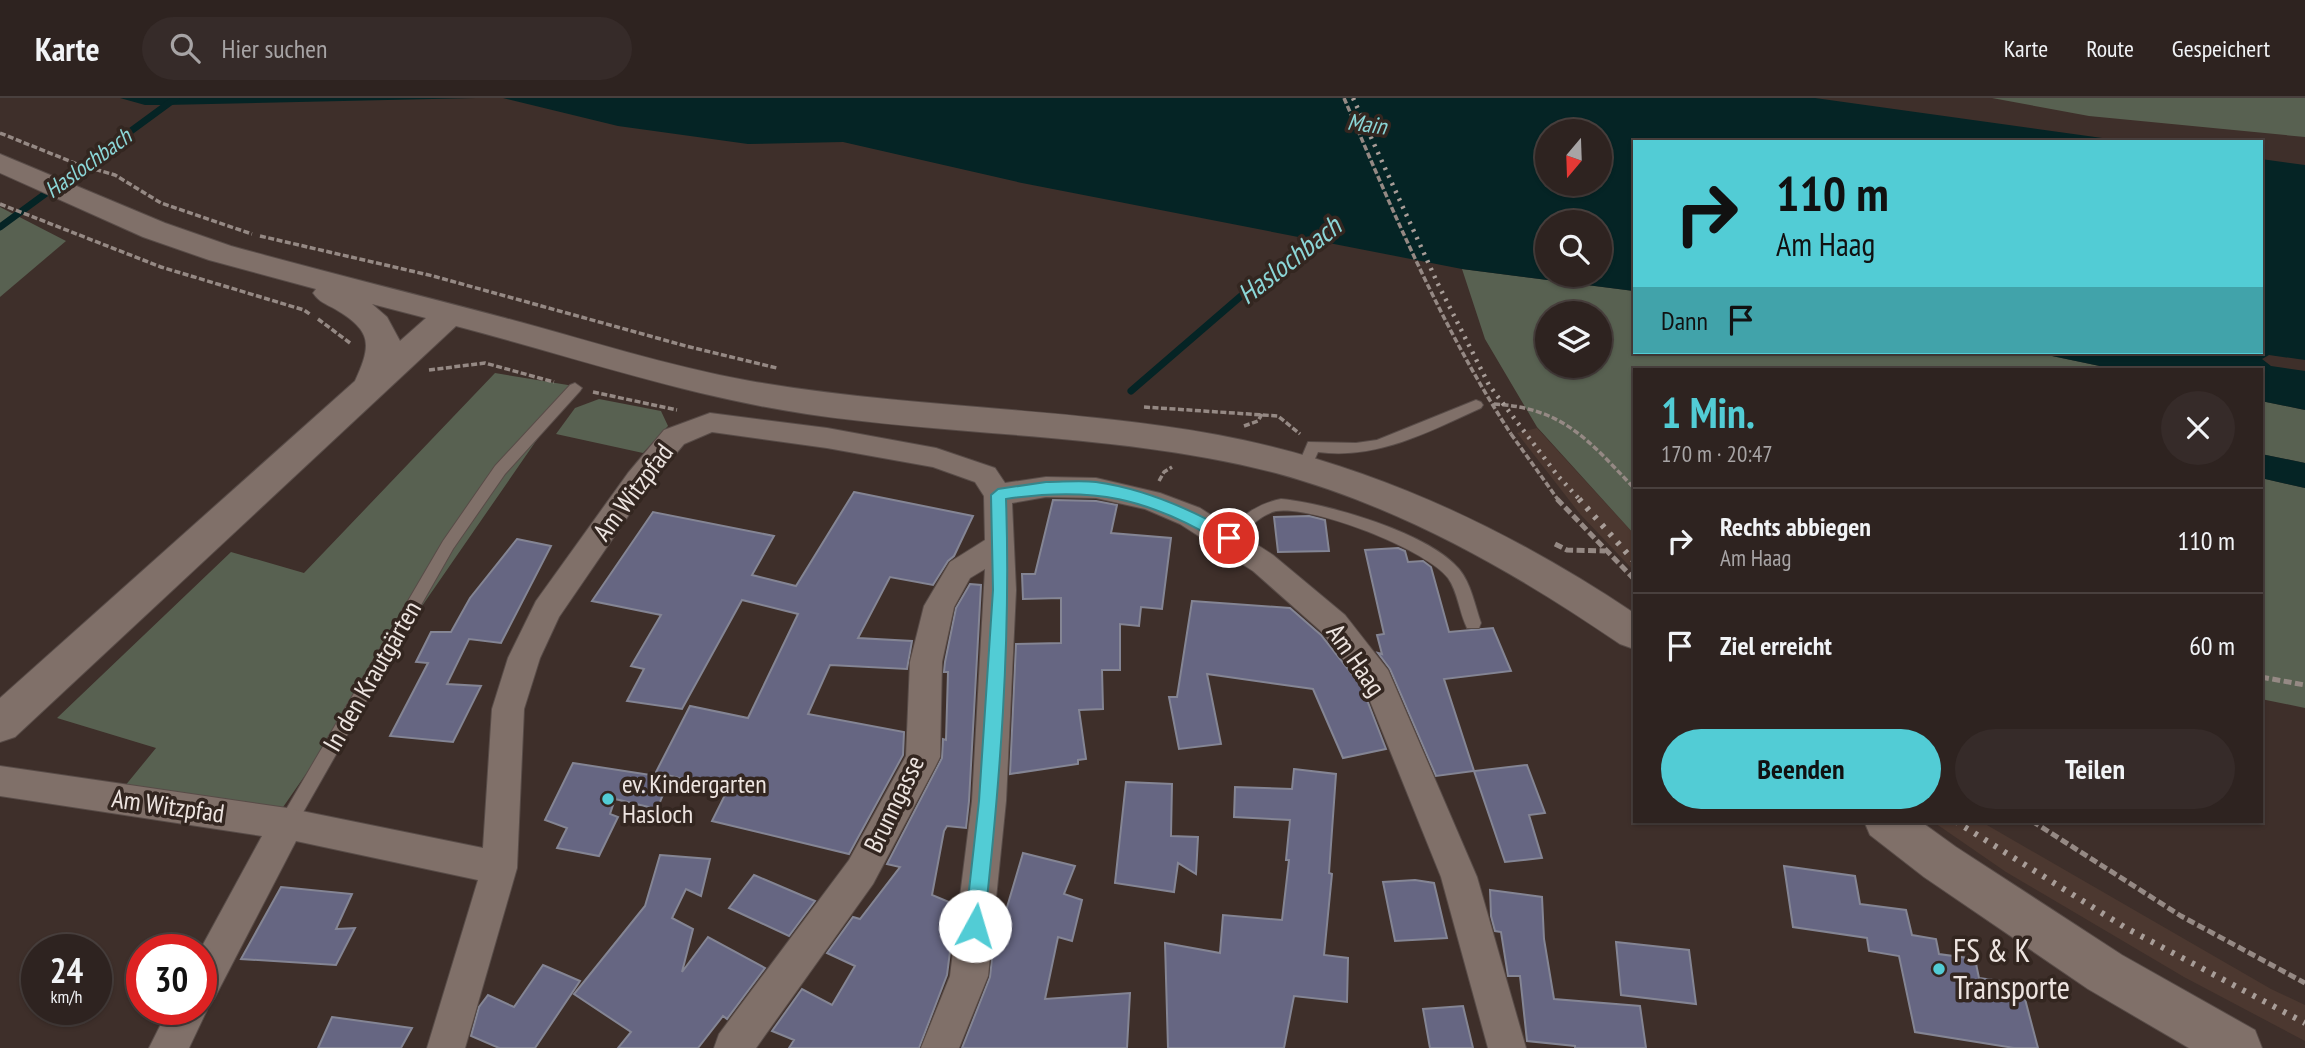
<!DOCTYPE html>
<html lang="de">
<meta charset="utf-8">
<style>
:root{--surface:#2e2320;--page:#362b29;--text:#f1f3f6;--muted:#a7a4a5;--line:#49403e;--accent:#52ccd5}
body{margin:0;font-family:"PT Sans Narrow",sans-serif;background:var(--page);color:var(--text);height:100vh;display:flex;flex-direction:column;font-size:26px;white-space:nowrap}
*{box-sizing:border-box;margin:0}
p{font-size:23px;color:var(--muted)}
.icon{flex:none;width:38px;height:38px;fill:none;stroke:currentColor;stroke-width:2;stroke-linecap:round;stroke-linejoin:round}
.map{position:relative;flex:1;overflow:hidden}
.drawer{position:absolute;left:1633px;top:270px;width:630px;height:455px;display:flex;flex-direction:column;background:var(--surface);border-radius:0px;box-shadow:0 2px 5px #0004,0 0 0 2px var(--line)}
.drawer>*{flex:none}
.top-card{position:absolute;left:1633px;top:42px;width:630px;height:214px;border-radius:0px;box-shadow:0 2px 5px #0004,0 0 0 2px var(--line);background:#52ccd5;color:#111;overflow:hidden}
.needle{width:46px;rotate:199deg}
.buttons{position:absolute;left:1535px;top:21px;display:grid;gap:14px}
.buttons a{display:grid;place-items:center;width:77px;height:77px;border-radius:50%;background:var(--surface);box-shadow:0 2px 5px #0004,0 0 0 2px var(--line);font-size:35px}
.speed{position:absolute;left:21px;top:836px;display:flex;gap:14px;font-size:35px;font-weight:700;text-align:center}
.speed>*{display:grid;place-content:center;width:91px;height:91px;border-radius:50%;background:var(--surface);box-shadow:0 2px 5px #0004,0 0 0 2px var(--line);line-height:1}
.speed small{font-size:18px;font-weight:400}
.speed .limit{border:10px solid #d22;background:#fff;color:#111}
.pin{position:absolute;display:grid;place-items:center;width:60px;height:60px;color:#fff;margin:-30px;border:4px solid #fff;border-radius:50%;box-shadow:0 2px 7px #0007}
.me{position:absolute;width:77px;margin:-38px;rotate:6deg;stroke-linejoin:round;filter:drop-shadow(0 0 5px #0008)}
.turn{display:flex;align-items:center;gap:24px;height:147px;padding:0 28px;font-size:32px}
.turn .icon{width:91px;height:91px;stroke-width:2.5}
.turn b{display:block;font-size:49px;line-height:60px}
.then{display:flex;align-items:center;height:66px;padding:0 28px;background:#0003;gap:14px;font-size:26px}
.round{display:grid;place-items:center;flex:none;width:74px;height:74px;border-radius:37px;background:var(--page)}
.summary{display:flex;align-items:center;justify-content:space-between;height:119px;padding:0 28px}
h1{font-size:42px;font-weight:800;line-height:52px;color:var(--accent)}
.button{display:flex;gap:14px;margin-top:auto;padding:14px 28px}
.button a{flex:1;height:80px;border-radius:42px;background:var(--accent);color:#111;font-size:28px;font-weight:800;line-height:80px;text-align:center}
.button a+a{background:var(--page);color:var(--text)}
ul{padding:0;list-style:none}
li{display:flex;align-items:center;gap:21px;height:105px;padding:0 28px;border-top:2px solid var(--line)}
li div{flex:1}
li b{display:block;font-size:26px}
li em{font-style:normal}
header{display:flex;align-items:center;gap:42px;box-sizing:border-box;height:98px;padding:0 35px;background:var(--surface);border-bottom:2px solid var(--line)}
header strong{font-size:33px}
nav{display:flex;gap:38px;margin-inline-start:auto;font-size:24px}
.search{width:490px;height:63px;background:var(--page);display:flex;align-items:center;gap:18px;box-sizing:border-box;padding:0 24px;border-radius:38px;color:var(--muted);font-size:26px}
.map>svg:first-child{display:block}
.built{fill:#4c3830}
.green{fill:#586151;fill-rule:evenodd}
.water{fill:#052425;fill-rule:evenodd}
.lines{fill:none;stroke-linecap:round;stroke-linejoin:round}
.stream{stroke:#052425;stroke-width:7}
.building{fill:#666682;stroke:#848594;stroke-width:2}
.service-casing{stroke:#584c48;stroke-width:2}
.minor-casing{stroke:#584c48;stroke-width:2}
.secondary-casing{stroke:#584c48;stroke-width:2}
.path-far1{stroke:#958984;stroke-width:3.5;stroke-dasharray:6 2.5;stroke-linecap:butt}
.path{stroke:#958984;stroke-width:5;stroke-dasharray:8 3.5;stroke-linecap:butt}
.service{fill:#807069;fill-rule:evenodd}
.minor{fill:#807069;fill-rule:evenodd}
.secondary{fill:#807069;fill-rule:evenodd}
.rail-far1{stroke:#a89d98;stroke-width:4.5;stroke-dasharray:2.5 6;stroke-linecap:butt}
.rail{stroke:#a89d98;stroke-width:6;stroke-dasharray:3.5 8;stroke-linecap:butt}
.path-bridge{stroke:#958984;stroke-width:3.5;stroke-dasharray:6 2.5;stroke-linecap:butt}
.route{fill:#52ccd5;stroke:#35858a;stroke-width:2}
.poi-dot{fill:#52ccd5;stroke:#332620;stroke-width:2.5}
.labels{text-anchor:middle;stroke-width:7;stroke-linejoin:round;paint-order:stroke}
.far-water-label{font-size:23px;font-style:italic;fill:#8bd6d7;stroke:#332620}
.street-label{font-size:26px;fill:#ede4e0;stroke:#332620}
.poi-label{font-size:26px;fill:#ede4e0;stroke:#332620;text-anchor:start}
.water-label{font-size:28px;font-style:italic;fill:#8bd6d7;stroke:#332620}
.near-poi-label{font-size:32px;fill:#ede4e0;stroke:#332620;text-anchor:start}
</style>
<header>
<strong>Karte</strong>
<div class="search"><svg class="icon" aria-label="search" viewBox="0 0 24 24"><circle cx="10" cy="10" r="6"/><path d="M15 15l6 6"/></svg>Hier suchen</div>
<nav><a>Karte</a><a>Route</a><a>Gespeichert</a></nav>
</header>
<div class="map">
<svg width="2305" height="950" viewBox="0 0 2305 950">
<rect width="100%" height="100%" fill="#3e2f2a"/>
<g class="built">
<path d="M1537,330L1634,436V473L1580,416L1517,335Z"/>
<path d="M1932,723H1980L2271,891L2305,907V943L2184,879L2006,774Z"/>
</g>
<g class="green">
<path d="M1992,0H2305V39L2089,18Z"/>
<path d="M0,109L66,143L0,199Z"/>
<path d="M1462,171L1634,193V254H2033L2114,271H1634V436L1537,329L1485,241ZM1600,215V268H1547V215Z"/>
<path d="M495,275L574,288L279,715L120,694L156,650L57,620L231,454L304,475Z"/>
<path d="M599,301L661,313L668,328L643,355L556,336L575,310Z"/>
<path d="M2261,303L2305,312V365L2261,356Z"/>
<path d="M2261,380L2305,390V610L2261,601Z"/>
</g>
<g class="water">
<path d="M120,0H476L165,7H145Z"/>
<path d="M503,0H1815L2131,44H1634V193L1462,171L1022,85L843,44L748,46L618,28ZM1547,33H1600V86H1547ZM1547,124H1600V177H1547Z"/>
<path d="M2261,61L2305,67V262L2269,257L2262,261L2271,268L2305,273V312L2261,303V271H2114L2033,254H2261Z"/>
<path d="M2261,356L2305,365V390L2261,380Z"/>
</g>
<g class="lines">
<g class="stream">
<path d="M0,129L176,0"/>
<path d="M1131,293L1270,173L1321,136"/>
</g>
</g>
<g class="building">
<path d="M854,394L973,418L954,458L948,463L933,487L890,479L858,540L912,543L907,571L830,567L808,616L904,634L903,657L849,756L712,723L727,693L656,674L690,608L748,620L798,516L742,502L682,611L627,603L644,571L631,568L661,517L592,503L653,414L774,438L752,477L796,488Z"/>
<path d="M1053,402L1096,403L1117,407L1111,435L1171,440L1162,511L1141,509L1139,528L1120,526V572H1102L1103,611L1079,612L1086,661L1078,662V666L1010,676L1016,546L1061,545V500L1023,501L1022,476H1035Z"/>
<path d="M1309,418L1325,422L1329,453L1278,454L1274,419Z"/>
<path d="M517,441L551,448L501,545L469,541L447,586L481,588L453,644L390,638L428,565L416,564L431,534H451L470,500Z"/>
<path d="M1398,450L1405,453L1408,464L1423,463L1431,469L1449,534L1493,530L1511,573L1444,581L1474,673L1436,678L1390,571L1378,555L1382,556L1377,537L1384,536L1365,452Z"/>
<path d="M970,486L981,487L969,703L966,730L947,728L944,733L932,797L956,807L947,877L919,950H789L794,942L772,933L802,891L832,907L855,868L827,855L853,819L860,821L900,769L887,766L942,660L943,641L946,642L948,574H944L945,564L956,510Z"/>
<path d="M1192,503L1290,510L1321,537L1362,589L1386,651L1343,660L1313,591L1207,576L1221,646L1179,651L1169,599H1177Z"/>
<path d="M573,665L670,680L657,711L615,701L610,716L618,719L599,758L557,750L567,730L545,722Z"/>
<path d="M1527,667L1545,715L1529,717L1542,760L1505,764L1474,673Z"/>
<path d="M1294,671L1336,676L1329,775L1332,776L1324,857L1348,860L1347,904L1294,898L1284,950H1168L1165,845L1220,855L1223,817L1282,822L1289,762H1286L1290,722L1234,719L1235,689L1292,691Z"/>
<path d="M1126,684L1172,686L1171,738L1198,739L1196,776L1178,765L1174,794L1115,785Z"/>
<path d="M1023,755L1075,768L1064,796L1082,802L1072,843L1058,839L1045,901L1130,895L1127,950H962L990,879L996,824L1002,826Z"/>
<path d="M660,757L710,761L701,798L686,791L672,820L693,831L682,874L708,839L765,870L727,921L723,918L698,950H618L631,934L574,896L645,808Z"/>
<path d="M1784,768L1855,778L1860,806L1906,812L1912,837L1936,841L1939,856L1975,861L1979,880L2021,886L2038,950H2014L1915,934L1899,858L1869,853L1867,840L1793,829Z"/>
<path d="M754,777L815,803L789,838L729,810Z"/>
<path d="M1415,782L1434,785L1447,840L1395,843L1383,784Z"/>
<path d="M281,789L352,796L336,831L355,830L336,867L241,861Z"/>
<path d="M1490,792L1542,799L1544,841L1554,901L1640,908L1646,950H1575V948L1527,943L1520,878H1508L1501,834L1495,833L1491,818Z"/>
<path d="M1616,844L1689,852L1696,906L1621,897Z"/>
<path d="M543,867L580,883L535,950H499L471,938L479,909L488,897L514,909Z"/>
<path d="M1463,908L1473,950H1430L1423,911Z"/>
<path d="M332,919L412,930L401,950H318Z"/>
</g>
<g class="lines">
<g class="service-casing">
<g id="service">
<path d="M575,285L582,290L580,293L505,376L453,451L293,732L287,734L281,732L278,726L281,720L443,443L495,368L570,287Z"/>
<path d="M1476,302L1481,304L1483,307L1481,310C1428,334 1377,362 1318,354L1309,374L1304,375L1297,370L1308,344L1356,345L1377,342Z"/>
<path d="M1281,401C1326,405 1429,435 1459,471C1471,485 1475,508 1481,525L1479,530H1467C1459,514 1458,494 1448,480C1426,451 1312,407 1276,413C1259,417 1246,433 1234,445H1224L1221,441L1224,437C1240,419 1256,406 1281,401Z"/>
</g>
</g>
<g class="minor-casing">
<path id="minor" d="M710,315L827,330L936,350L995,370L1005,385L1046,379L1096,380L1160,395L1200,410L1273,457L1345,517L1388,572L1477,779L1526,950H1488L1441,779L1364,588L1323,535L1253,473L1180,426L1145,411L1096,400L1046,399L1012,405L1016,492L1006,703L988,878L959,950H921L950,878L972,703L985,471L970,480L954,509L942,564L940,659L935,669L873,786L756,950H714L719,936L849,762L906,658L910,564L924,508L950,464L985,442L984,398L975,384L933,369L827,350L712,334L684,346L648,389L559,519L540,560L524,611L517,770L465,950H427L478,782L296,743L214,901L204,905L207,912L189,950H149L168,912H201L200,852L262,738L0,698V668L287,710L483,750L492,611L508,560L536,503L628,375L664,332Z"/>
</g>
<g class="secondary-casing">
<g id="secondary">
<path d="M0,56L165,125L231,148C321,173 411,195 501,219C584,241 666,268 750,283C905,310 1063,309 1218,337C1369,365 1507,430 1634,515V551L1620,546C1513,473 1401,409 1276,375C1123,335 962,339 807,316C687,298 574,259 456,228L15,639L0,644V600L355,283C372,246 372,233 335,211C326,206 319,204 313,195L316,191L209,162L143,139L0,75ZM372,206L426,220L400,243L387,219Z"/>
<path d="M1864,723H1920L1956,749L2122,857L2255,932L2262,950H2189L2088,891L1924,779L1870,737Z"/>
</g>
</g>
<g class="path-far1">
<path d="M0,35L77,66L115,77L161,105L252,136"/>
<path d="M0,106L161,169L304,212L311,217"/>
<path d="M260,138L433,178L686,248L777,270"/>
<path d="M318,221L350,245"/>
<path d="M429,272L485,265L554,284"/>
<path d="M593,294L677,312"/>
<path d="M1494,306C1564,310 1589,343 1634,390"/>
<path d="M1144,309L1278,318L1300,336"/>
<path d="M1244,328L1258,323L1262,316"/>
<path d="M1511,336L1559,403"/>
<path d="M1159,383L1164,374L1172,369"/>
</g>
<g class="path">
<path d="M1557,401L1634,481"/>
<path d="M1555,446L1567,452L1605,453"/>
<path d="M2261,579L2305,587"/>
<path d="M2032,723L2181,818L2305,885"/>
</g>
<use href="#service" class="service"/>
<use href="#minor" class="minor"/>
<use href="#secondary" class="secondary"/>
<path class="rail-far1" d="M1353,0L1438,186L1489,287L1558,378L1581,403"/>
<g class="rail">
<path d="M1579,401L1634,463"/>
<path d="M1955,723L2126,830L2305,925"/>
</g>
<path class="path-bridge" d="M1344,0C1394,116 1442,230 1511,336"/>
</g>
<path class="route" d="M1046,384C1063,384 1080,382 1096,384C1146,391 1191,411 1234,436L1236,440L1229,446L1223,445C1148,400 1093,388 1006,401C1011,544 1000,686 984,828L981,835L975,837L968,835L965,828L979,703L993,492L991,397L998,391Z"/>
<g class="poi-dot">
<circle cx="608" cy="701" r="7"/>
<circle cx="1939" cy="871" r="7"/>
</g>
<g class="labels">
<g class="far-water-label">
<text transform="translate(1367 26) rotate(8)" y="8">Main</text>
<text transform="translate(88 65) rotate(-36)" y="8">Haslochbach</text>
</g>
<g class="street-label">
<text transform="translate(633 394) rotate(-53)" y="9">Am Witzpfad</text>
<text transform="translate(1356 562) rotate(55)" y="9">Am Haag</text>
<text transform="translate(372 578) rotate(-60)" y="9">In den Krautgärten</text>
<text transform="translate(894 706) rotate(-64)" y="9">Brunngasse</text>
<text transform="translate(168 708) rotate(8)" y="9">Am Witzpfad</text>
</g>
<g class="poi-label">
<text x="622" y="695">ev. Kindergarten<tspan x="622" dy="30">Hasloch</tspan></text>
</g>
<g class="water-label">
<text transform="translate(1289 162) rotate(-38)" y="10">Haslochbach</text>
</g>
<g class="near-poi-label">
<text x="1953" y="864">FS &amp; K<tspan x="1953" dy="37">Transporte</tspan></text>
</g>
</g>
</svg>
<div class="buttons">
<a><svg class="needle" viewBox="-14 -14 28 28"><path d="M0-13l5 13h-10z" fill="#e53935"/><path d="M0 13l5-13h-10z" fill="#a7a4a5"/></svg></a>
<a><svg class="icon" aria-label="search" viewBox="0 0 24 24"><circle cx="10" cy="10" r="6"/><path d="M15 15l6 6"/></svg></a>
<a><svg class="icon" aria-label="layers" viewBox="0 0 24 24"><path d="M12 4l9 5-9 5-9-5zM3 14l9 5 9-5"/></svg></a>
</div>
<div class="speed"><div>24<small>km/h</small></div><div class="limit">30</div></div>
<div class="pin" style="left:1229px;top:440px;background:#d93025"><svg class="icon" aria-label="arrive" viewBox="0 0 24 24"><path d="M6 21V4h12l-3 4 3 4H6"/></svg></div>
<svg class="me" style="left:975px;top:828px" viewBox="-20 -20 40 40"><circle r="19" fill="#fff"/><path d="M0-13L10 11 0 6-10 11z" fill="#52ccd5"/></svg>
<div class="top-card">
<div class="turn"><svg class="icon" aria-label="right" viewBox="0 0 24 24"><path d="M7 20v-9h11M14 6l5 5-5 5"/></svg><div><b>110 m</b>Am Haag</div></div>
<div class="then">Dann<svg class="icon" aria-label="arrive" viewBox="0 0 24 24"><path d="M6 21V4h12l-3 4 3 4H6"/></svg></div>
</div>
<section class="drawer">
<div class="summary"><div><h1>1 Min.</h1><p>170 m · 20:47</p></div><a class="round"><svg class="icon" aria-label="close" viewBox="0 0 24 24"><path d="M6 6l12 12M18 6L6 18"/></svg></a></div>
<ul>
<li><svg class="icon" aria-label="right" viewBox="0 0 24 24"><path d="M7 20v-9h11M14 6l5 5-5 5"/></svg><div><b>Rechts abbiegen</b><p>Am Haag</p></div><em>110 m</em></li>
<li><svg class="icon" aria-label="arrive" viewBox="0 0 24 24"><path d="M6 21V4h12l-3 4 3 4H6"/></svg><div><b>Ziel erreicht</b></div><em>60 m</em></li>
</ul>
<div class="button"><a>Beenden</a><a>Teilen</a></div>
</section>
</div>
